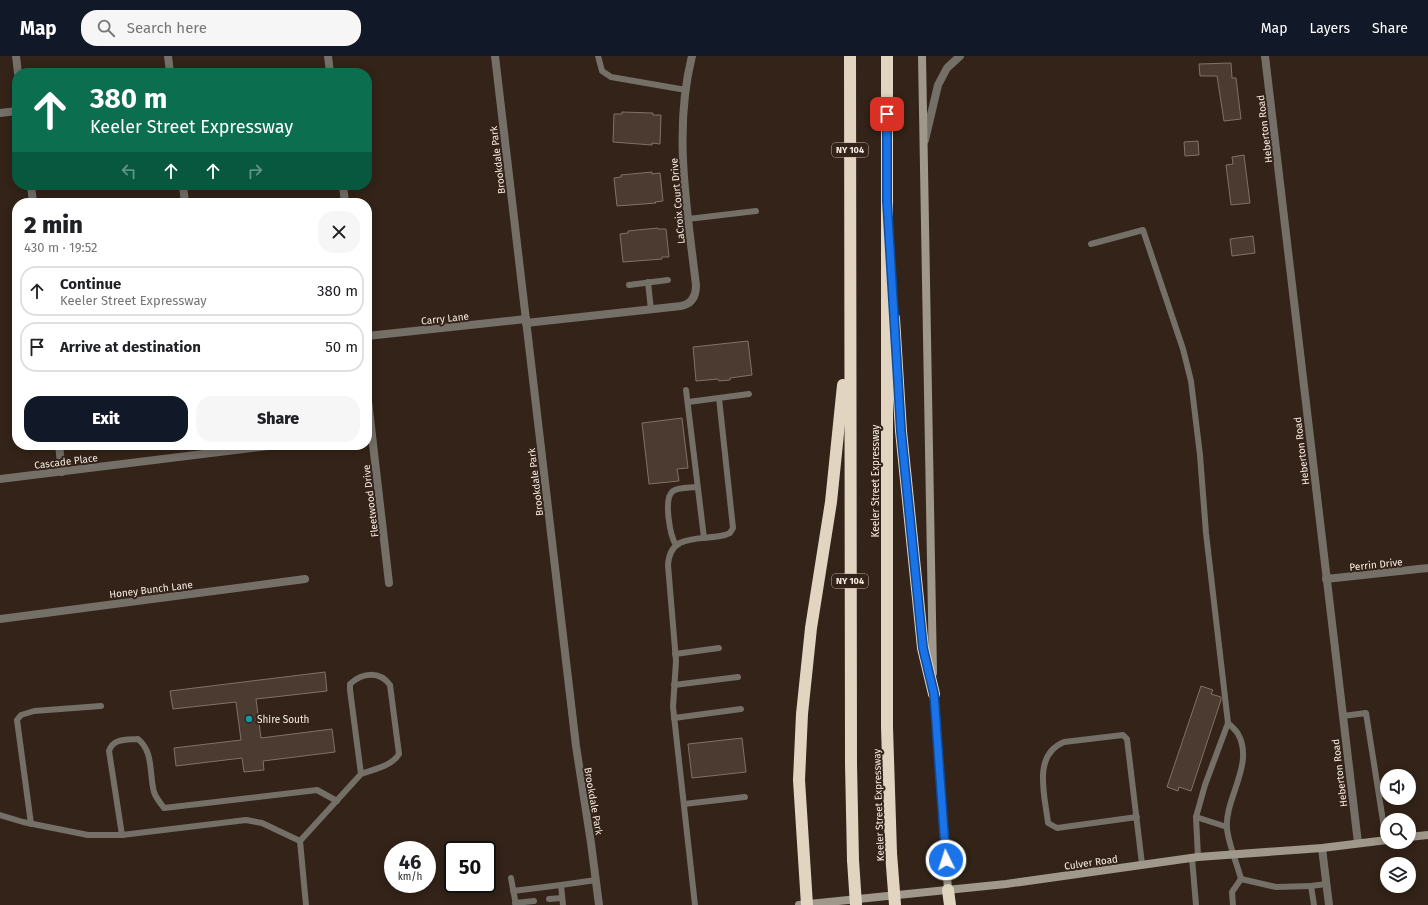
<!DOCTYPE html>
<meta charset="utf-8">
<style>
:root{--surface:#fff;--page:#f6f6f6;--text:#202124;--muted:#757577;--line:#e0e0e0;--accent:#111827}
body{margin:0;font-family:"Fira Sans",sans-serif;background:var(--page);color:var(--text);height:100vh;display:flex;flex-direction:column;font-size:15px;white-space:nowrap}
*{box-sizing:border-box;margin:0}
p{font-size:13px;color:var(--muted)}
.icon{flex:none;width:22px;height:22px;fill:none;stroke:currentColor;stroke-width:2;stroke-linecap:round;stroke-linejoin:round}
.map{position:relative;flex:1;overflow:hidden}
.details{position:absolute;left:12px;top:142px;width:360px;height:252px;display:flex;flex-direction:column;background:var(--surface);border-radius:16px;box-shadow:0 2px 10px #0003}
.details>*{flex:none}
.hud{position:absolute;left:12px;top:12px;width:360px;height:122px;border-radius:16px;box-shadow:0 2px 10px #0003;background:#0b6e4f;color:#fff;overflow:hidden}
.buttons{position:absolute;left:1380px;top:713px;display:grid;gap:8px}
.buttons a{display:grid;place-items:center;width:36px;height:36px;border-radius:50%;background:var(--surface);box-shadow:0 2px 10px #0003;font-size:20px}
.speed{position:absolute;left:384px;top:785px;display:flex;gap:8px;font-size:20px;font-weight:700;text-align:center}
.speed>*{display:grid;place-content:center;width:52px;height:52px;border-radius:50%;background:var(--surface);box-shadow:0 2px 10px #0003;line-height:1}
.speed small{font-size:10px;font-weight:400}
.speed .limit{border:2px solid #111;border-radius:6px;background:#fff;color:#111}
.pin{position:absolute;display:grid;place-items:center;width:34px;height:34px;color:#fff;margin:-17px;border-radius:8px;box-shadow:0 2px 6px #0006}
.me{position:absolute;width:44px;margin:-22px;rotate:356deg;stroke-linejoin:round;filter:drop-shadow(0 0 3px #0008)}
.turn{display:flex;align-items:center;gap:14px;height:84px;padding:0 12px;font-size:18px}
.turn .icon{width:52px;height:52px;stroke-width:2.5}
.turn b{display:block;font-size:28px;line-height:34px}
.lanes{display:flex;align-items:center;height:38px;padding:0 12px;background:#0003;justify-content:center;gap:20px;direction:ltr}
.lanes .off{opacity:.35}
.round{display:grid;place-items:center;flex:none;width:42px;height:42px;border-radius:16px;background:var(--page)}
.headline{display:flex;align-items:center;justify-content:space-between;height:68px;padding:0 12px}
h1{font-size:24px;font-weight:800;line-height:30px}
.action{display:flex;gap:8px;margin-top:auto;padding:8px 12px}
.action a{flex:1;height:46px;border-radius:16px;background:var(--accent);color:#fff;font-size:16px;font-weight:800;line-height:46px;text-align:center}
.action a+a{background:var(--page);color:var(--text)}
ul{padding:0;list-style:none}
li{display:flex;align-items:center;gap:12px;height:50px;margin:0 8px 6px;padding:0 4px;border:2px solid var(--line);border-radius:16px}
li div{flex:1}
li b{display:block;font-size:15px}
li em{font-style:normal}
header{display:flex;align-items:center;gap:24px;box-sizing:border-box;height:56px;padding:0 20px;background:var(--accent);color:#fff}
header strong{font-size:19px}
nav{display:flex;gap:22px;margin-inline-start:auto;font-size:14px}
.search{width:280px;height:36px;background:var(--page);display:flex;align-items:center;gap:10px;box-sizing:border-box;padding:0 14px;border-radius:16px;color:var(--muted);font-size:15px}
.map>svg:first-child{display:block}
.building{fill:#4c3b30;stroke:#847164}
.lines{fill:none;stroke-linecap:round;stroke-linejoin:round}
.service{stroke:#746f67;stroke-width:6}
.minor{stroke:#746f67;stroke-width:8}
.secondary{stroke:#a0998b;stroke-width:8}
.motorway{stroke:#e1d5c1;stroke-width:12}
.motorway-bridge{stroke:#e1d5c1;stroke-width:12}
.route-casing{stroke:#114b97;stroke-width:10}
.route{stroke:#1a73e8;stroke-width:7}
.culture-dot{fill:#0f9aa8;stroke:#332318;stroke-width:1.5}
.labels{text-anchor:middle;stroke-width:4;stroke-linejoin:round;paint-order:stroke}
.shield{fill:#332318;stroke:#beb1a8;stroke-width:1}
.shield-label{font-size:9px;font-weight:bold;fill:#f9eee6}
.street-label{font-size:10px;fill:#f9eee6;stroke:#332318}
.poi-label{font-size:10px;fill:#f9eee6;stroke:#332318;text-anchor:start}
</style>
<header>
<strong>Map</strong>
<div class="search"><svg class="icon" aria-label="search" viewBox="0 0 24 24"><circle cx="10" cy="10" r="6"/><path d="M15 15l6 6"/></svg>Search here</div>
<nav><a>Map</a><a>Layers</a><a>Share</a></nav>
</header>
<div class="map">
<svg width="1428" height="849" viewBox="0 0 1428 849">
<rect width="100%" height="100%" fill="#332318"/>
<g class="building">
<path d="M1231,7L1232,22H1236L1241,63L1224,65L1217,20H1200L1199,8Z"/>
<path d="M622,56L653,57V59H661L660,88L652,87V89L613,86L614,58H622Z"/>
<path d="M1198,85L1199,99L1185,100L1184,86Z"/>
<path d="M1244,99L1250,147L1231,149L1226,109L1233,108L1232,101Z"/>
<path d="M652,116V118L660,117L663,145L655,146L656,147L617,150L614,122L621,121V119Z"/>
<path d="M658,172V173H666L669,201H662V203L623,206L620,178L628,177V175Z"/>
<path d="M1253,180L1255,197L1232,200L1230,183Z"/>
<path d="M748,285L752,319L730,322V324L719,325L718,323L696,325L693,291Z"/>
<path d="M682,362L688,412L677,413L679,425L649,428L642,367Z"/>
<path d="M325,616L327,635L256,643L261,682L332,673L335,696L263,705L264,714L244,716L242,702L176,710L174,692L241,684L236,646L173,653L170,635Z"/>
<path d="M1201,630L1213,634L1211,638L1221,641V644L1191,735L1179,731L1178,735L1167,731Z"/>
<path d="M742,682L746,716L692,722L688,688Z"/>
</g>
<g class="lines">
<g class="service">
<path d="M598,0L602,15L611,21L686,34"/>
<path d="M688,163L756,155"/>
<path d="M1091,188L1143,174L1183,293L1191,325L1200,399L1206,477L1228,667L1205,729L1196,761L1198,801"/>
<path d="M648,226L651,254"/>
<path d="M629,229L668,224"/>
<path d="M686,334L704,482"/>
<path d="M688,346L749,338"/>
<path d="M676,489C670,480 663,442 673,435C679,431 690,432 697,431"/>
<path d="M675,598L719,592"/>
<path d="M674,629L738,621"/>
<path d="M1343,660L1366,657L1386,784"/>
<path d="M674,662L741,653"/>
<path d="M1228,667C1231,670 1236,674 1238,678C1255,708 1224,743 1227,773C1229,790 1237,807 1241,823"/>
<path d="M684,748L745,741"/>
<path d="M0,759L23,766L88,779H122L246,764L262,767L300,785L306,849"/>
<path d="M1137,761L1057,772L1048,767C1045,740 1032,699 1064,686L1123,679L1127,683L1142,808"/>
<path d="M1196,761L1227,771"/>
<path d="M31,768L17,664L21,659L34,655L101,650"/>
<path d="M122,779L109,695C113,682 127,684 138,683C154,696 149,718 154,736C156,742 161,748 164,752L317,734L337,745"/>
<path d="M300,785L361,718L350,634V628C363,616 380,615 390,629L399,698C392,710 374,713 361,718"/>
<path d="M1192,802L1196,849"/>
<path d="M511,822L516,849"/>
<path d="M1241,823L1276,831L1311,830"/>
<path d="M513,835L561,829"/>
<path d="M549,843L562,842"/>
<path d="M515,847L534,845"/>
<path d="M563,849L561,829L596,824"/>
<path d="M695,849L673,651L676,605L668,509C670,476 701,485 725,479L730,477L733,472L719,342"/>
<path d="M1233,849L1232,836L1241,823"/>
<path d="M1314,849L1311,830L1326,828"/>
</g>
<g class="minor">
<path d="M16,0L18,17"/>
<path d="M168,0L170,17"/>
<path d="M328,0L330,17"/>
<path d="M495,0L576,690L591,787L599,849"/>
<path d="M1265,0L1358,787"/>
<path d="M0,57L17,55"/>
<path d="M925,84L938,29L947,12L960,0"/>
<path d="M31,129L33,147"/>
<path d="M183,129L185,147"/>
<path d="M343,129L345,147"/>
<path d="M526,267L681,250C692,248 696,240 696,229C687,153 673,75 692,0"/>
<path d="M367,280L526,263"/>
<path d="M367,336L389,527"/>
<path d="M59,389L62,416"/>
<path d="M0,423L277,389"/>
<path d="M1326,523L1428,512"/>
<path d="M0,563L305,523"/>
<path d="M1322,792L1329,849"/>
</g>
<g class="secondary">
<path d="M922,0L933,617"/>
<path d="M934,633L948,834"/>
<path d="M1409,781L1428,779"/>
<path d="M799,849L1006,828L1198,801L1322,792L1387,784"/>
</g>
<g class="motorway">
<path d="M850,0L851,708L853,804"/>
<path d="M887,0V671L891,797"/>
<path d="M894,262L901,375L923,592L934,638"/>
<path d="M948,834L950,849"/>
<path d="M807,849L799,724L802,658L811,572L831,446L843,329"/>
</g>
<g class="motorway-bridge">
<path d="M891,797L895,849"/>
<path d="M853,804L856,849"/>
</g>
</g>
<g class="lines">
<g class="route-casing">
<path id="route" d="M887,58V145L901,375L923,592L934,638L946,804"/>
</g>
<use href="#route" class="route"/>
</g>
<circle class="culture-dot" cx="249" cy="663" r="4"/>
<g class="labels">
<g class="shield">
<rect x="832" y="87" width="36" height="14" rx="3"/>
<rect x="832" y="518" width="36" height="14" rx="3"/>
</g>
<g class="shield-label">
<text x="850" y="97">NY 104</text>
<text x="850" y="528">NY 104</text>
</g>
<g class="street-label">
<text transform="translate(1264 73) rotate(-97)" y="4">Heberton Road</text>
<text transform="translate(497 104) rotate(-97)" y="4">Brookdale Park</text>
<text transform="translate(677 145) rotate(-95)" y="4">LaCroix Court Drive</text>
<text transform="translate(445 262) rotate(-6)" y="4">Carry Lane</text>
<text transform="translate(1301 395) rotate(-97)" y="4">Heberton Road</text>
<text transform="translate(66 405) rotate(-7)" y="4">Cascade Place</text>
<text transform="translate(875 425) rotate(-90)" y="4">Keeler Street Expressway</text>
<text transform="translate(535 426) rotate(-97)" y="4">Brookdale Park</text>
<text transform="translate(370 445) rotate(-97)" y="4">Fleetwood Drive</text>
<text transform="translate(1376 508) rotate(-6)" y="4">Perrin Drive</text>
<text transform="translate(151 533) rotate(-7)" y="4">Honey Bunch Lane</text>
<text transform="translate(1339 717) rotate(-97)" y="4">Heberton Road</text>
<text transform="translate(594 745) rotate(80)" y="4">Brookdale Park</text>
<text transform="translate(878 749) rotate(-92)" y="4">Keeler Street Expressway</text>
<text transform="translate(1091 806) rotate(-8)" y="4">Culver Road</text>
</g>
<g class="poi-label">
<text x="257" y="667">Shire South</text>
</g>
</g>
</svg>
<div class="buttons">
<a><svg class="icon" aria-label="sound" viewBox="0 0 24 24"><path d="M4 9h4l5-4v14l-5-4H4zM17 9q2 3 0 6"/></svg></a>
<a><svg class="icon" aria-label="search" viewBox="0 0 24 24"><circle cx="10" cy="10" r="6"/><path d="M15 15l6 6"/></svg></a>
<a><svg class="icon" aria-label="layers" viewBox="0 0 24 24"><path d="M12 4l9 5-9 5-9-5zM3 14l9 5 9-5"/></svg></a>
</div>
<div class="speed"><div>46<small>km/h</small></div><div class="limit">50</div></div>
<div class="pin" style="left:887px;top:58px;background:#d93025"><svg class="icon" aria-label="arrive" viewBox="0 0 24 24"><path d="M6 21V4h12l-3 4 3 4H6"/></svg></div>
<svg class="me" style="left:946px;top:804px" viewBox="-20 -20 40 40"><circle r="17" fill="#1a73e8" stroke="#fff" stroke-width="3"/><path d="M0-11L8 9 0 5-8 9z" fill="#fff"/></svg>
<div class="hud">
<div class="turn"><svg class="icon" aria-label="ahead" viewBox="0 0 24 24"><path d="M12 20V5M6 11l6-6 6 6"/></svg><div><b>380 m</b>Keeler Street Expressway</div></div>
<div class="lanes"><svg class="icon off" aria-label="left" viewBox="0 0 24 24"><path d="M17 20v-9H6M10 6l-5 5 5 5"/></svg><svg class="icon" aria-label="ahead" viewBox="0 0 24 24"><path d="M12 20V5M6 11l6-6 6 6"/></svg><svg class="icon" aria-label="ahead" viewBox="0 0 24 24"><path d="M12 20V5M6 11l6-6 6 6"/></svg><svg class="icon off" aria-label="right" viewBox="0 0 24 24"><path d="M7 20v-9h11M14 6l5 5-5 5"/></svg></div>
</div>
<section class="details">
<div class="headline"><div><h1>2 min</h1><p>430 m · 19:52</p></div><a class="round"><svg class="icon" aria-label="close" viewBox="0 0 24 24"><path d="M6 6l12 12M18 6L6 18"/></svg></a></div>
<ul>
<li><svg class="icon" aria-label="ahead" viewBox="0 0 24 24"><path d="M12 20V5M6 11l6-6 6 6"/></svg><div><b>Continue</b><p>Keeler Street Expressway</p></div><em>380 m</em></li>
<li><svg class="icon" aria-label="arrive" viewBox="0 0 24 24"><path d="M6 21V4h12l-3 4 3 4H6"/></svg><div><b>Arrive at destination</b></div><em>50 m</em></li>
</ul>
<div class="action"><a>Exit</a><a>Share</a></div>
</section>
</div>
